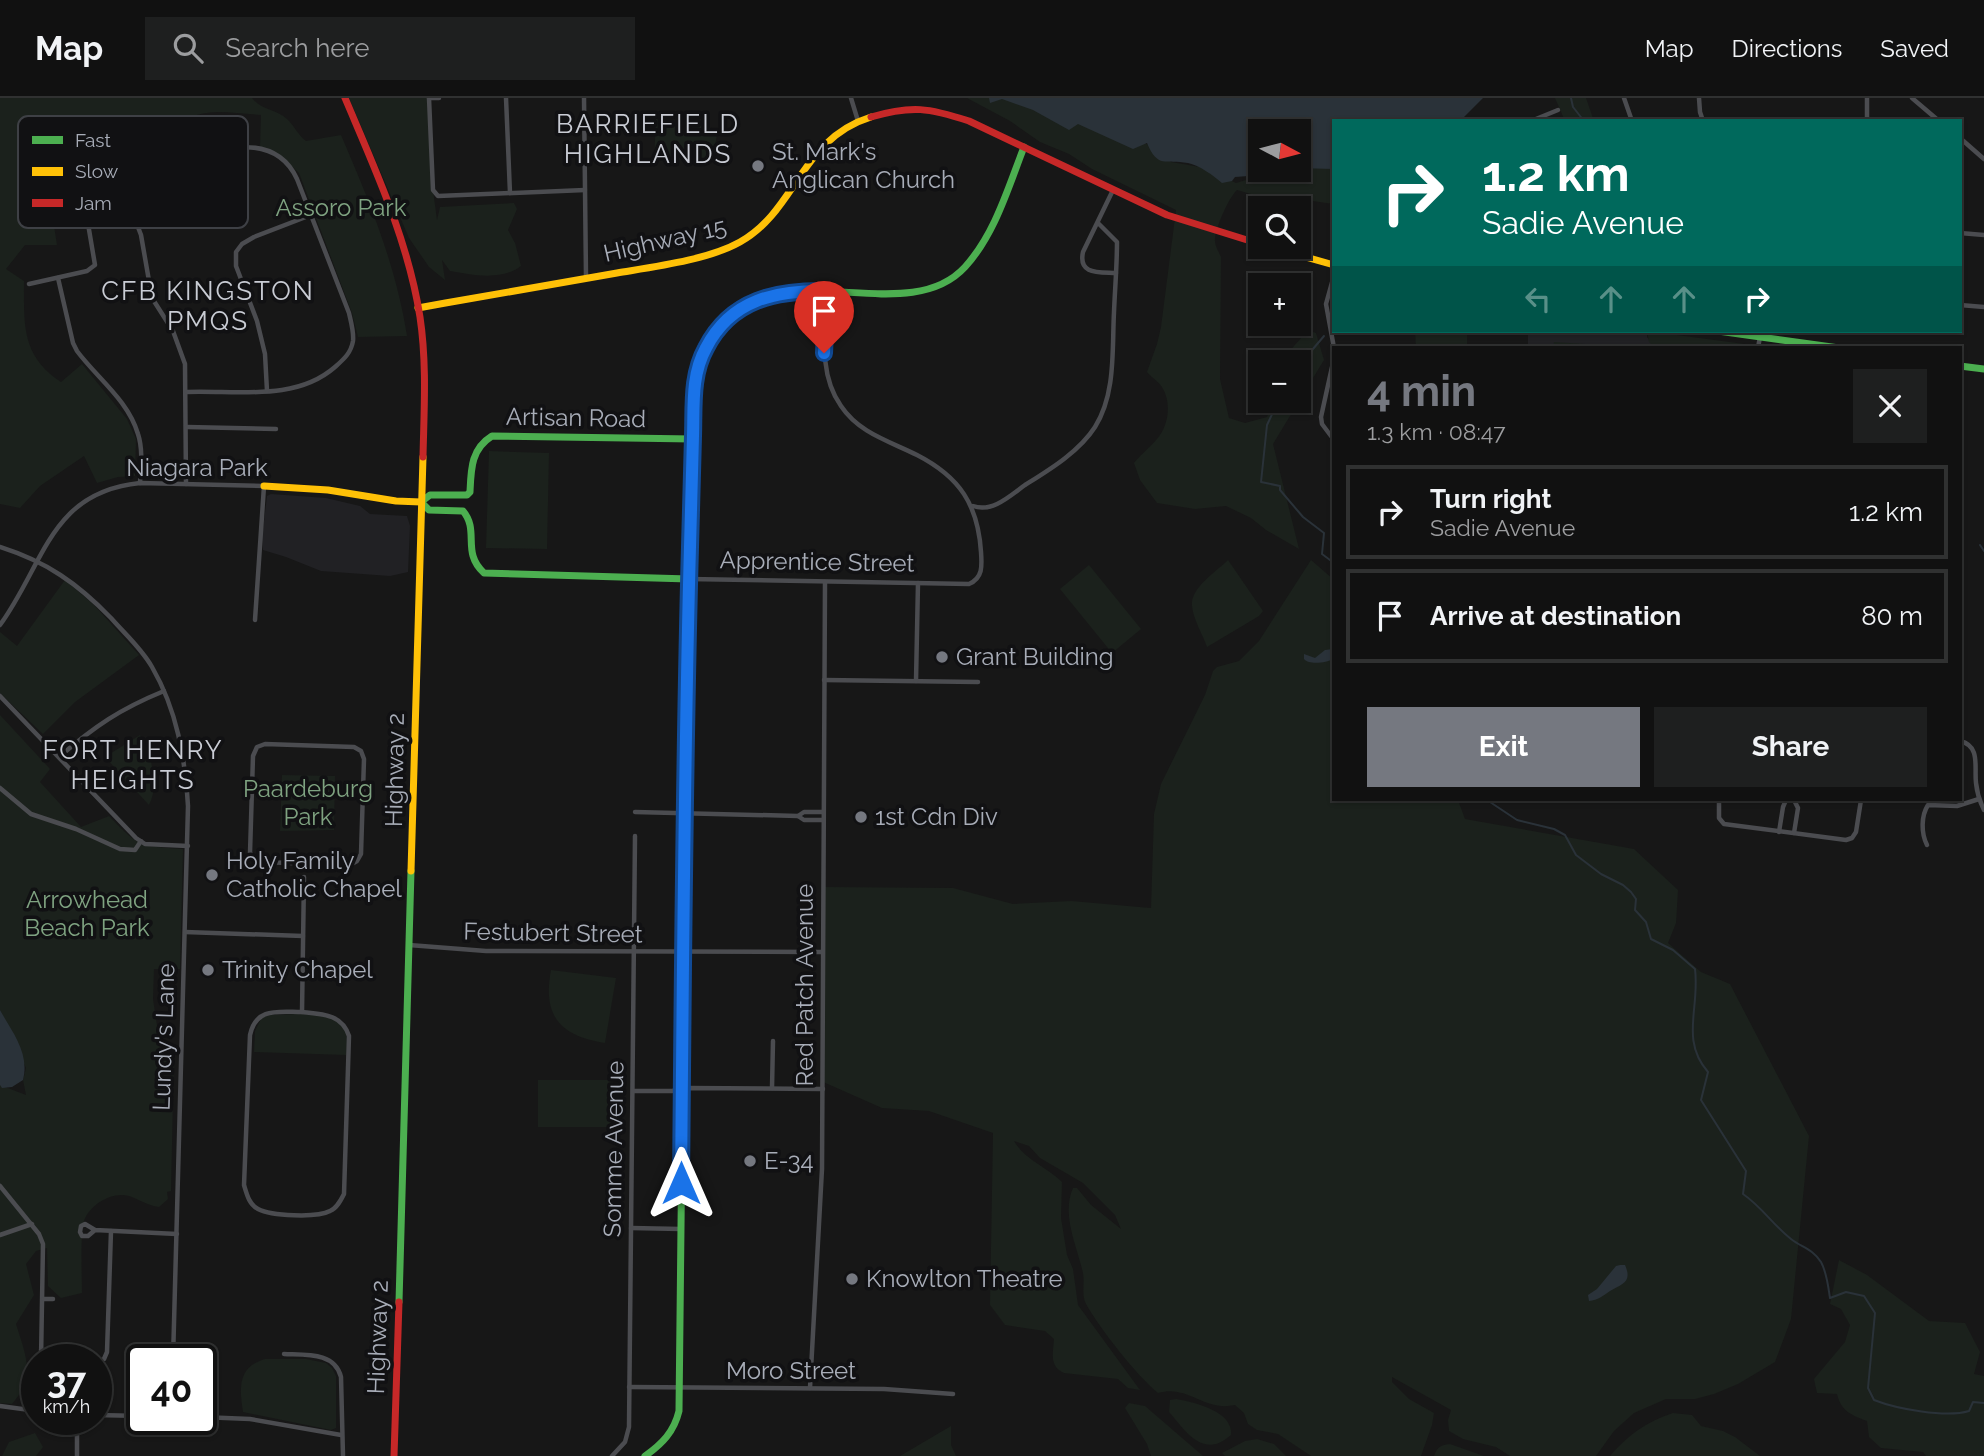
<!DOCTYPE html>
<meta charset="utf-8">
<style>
:root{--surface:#111;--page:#1e1f1f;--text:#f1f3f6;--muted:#9c9d9f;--line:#303131;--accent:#757880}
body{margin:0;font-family:Raleway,sans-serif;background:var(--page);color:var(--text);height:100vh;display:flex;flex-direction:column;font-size:26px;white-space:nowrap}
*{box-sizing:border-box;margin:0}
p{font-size:23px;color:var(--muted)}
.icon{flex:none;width:38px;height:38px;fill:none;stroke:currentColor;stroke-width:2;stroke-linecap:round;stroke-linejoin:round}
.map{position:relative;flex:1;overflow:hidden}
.drawer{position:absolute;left:1332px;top:248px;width:630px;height:455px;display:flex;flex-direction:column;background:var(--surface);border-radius:0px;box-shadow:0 2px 5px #0004,0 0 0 2px var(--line)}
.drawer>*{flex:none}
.top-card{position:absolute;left:1332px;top:21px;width:630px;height:214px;border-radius:0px;box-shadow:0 2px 5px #0004,0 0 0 2px var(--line);background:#00695c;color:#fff;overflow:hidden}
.needle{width:46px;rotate:97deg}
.buttons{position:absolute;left:1248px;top:21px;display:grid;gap:14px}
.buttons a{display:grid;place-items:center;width:63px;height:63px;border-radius:0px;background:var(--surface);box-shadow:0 2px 5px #0004,0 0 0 2px var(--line);font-size:35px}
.speed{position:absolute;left:21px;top:1246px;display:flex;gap:14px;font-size:35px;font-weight:700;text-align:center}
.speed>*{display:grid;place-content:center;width:91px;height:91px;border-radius:50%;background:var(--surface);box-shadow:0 2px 5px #0004,0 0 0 2px var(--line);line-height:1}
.speed small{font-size:18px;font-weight:400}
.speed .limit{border:4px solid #111;border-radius:10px;background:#fff;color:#111}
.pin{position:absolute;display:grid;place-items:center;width:60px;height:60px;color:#fff;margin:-72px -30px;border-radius:50% 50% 50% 0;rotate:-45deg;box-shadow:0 0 7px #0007}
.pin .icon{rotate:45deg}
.me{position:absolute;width:77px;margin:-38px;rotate:0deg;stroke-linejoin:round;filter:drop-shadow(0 0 5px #0008)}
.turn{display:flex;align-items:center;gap:24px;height:147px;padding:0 35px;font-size:32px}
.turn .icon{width:91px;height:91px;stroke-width:2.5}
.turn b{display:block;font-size:49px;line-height:60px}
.lanes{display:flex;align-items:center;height:66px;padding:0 35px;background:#0003;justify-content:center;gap:35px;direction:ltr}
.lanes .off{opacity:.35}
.round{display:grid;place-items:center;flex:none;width:74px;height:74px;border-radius:0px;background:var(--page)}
.head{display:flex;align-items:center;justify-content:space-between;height:119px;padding:0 35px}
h1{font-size:42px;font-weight:700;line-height:52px;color:var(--accent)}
.cta{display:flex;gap:14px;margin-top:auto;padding:14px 35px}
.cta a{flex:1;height:80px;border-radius:0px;background:var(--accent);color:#fff;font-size:28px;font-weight:700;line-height:80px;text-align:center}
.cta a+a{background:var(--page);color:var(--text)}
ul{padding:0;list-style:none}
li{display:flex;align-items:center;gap:21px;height:94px;margin:0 14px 10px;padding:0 21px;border:4px solid var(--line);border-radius:0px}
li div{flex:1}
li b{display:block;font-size:26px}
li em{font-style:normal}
header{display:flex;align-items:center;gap:42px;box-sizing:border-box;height:98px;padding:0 35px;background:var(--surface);border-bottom:2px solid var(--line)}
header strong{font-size:33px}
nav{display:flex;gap:38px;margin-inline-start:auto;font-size:24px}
.search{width:490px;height:63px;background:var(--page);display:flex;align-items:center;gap:18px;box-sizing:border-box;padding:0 24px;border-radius:0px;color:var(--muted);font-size:26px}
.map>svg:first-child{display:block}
.built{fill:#212124}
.green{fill:#1b211c}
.water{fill:#2a3239}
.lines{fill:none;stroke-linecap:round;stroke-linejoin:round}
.stream{stroke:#2a3239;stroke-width:2}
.street{stroke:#4b4c50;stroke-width:4.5}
.fast{stroke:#4caf50;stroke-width:7}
.slow{stroke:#ffc107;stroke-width:7}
.jam{stroke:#c62828;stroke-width:7}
.route-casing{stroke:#114b97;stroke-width:18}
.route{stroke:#1a73e8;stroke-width:12}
.poi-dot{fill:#757880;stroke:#111113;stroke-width:2.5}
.labels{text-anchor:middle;stroke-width:7;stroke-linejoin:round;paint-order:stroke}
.poi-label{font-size:24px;fill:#a8adb8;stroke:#111113;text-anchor:start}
.park-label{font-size:24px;fill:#7fa381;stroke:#111113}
.street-label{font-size:24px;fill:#a8adb8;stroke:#111113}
.neighbourhood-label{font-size:26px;letter-spacing:2px;fill:#c9ccd4;stroke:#111113}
.key{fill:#111113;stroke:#3e4045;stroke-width:2}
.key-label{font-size:19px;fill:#a8adb8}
</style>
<header>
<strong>Map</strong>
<div class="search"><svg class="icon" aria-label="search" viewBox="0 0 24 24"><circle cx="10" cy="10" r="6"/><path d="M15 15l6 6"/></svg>Search here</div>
<nav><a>Map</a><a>Directions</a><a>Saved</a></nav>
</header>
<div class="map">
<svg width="1984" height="1358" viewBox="0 0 1984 1358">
<rect width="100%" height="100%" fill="#171717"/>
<g class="built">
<path d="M1528,233H1647V239L1655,250H1528Z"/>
<path d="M271,396L326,400L360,408L370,416L407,418L410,428L408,474L390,478L321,473L286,459L263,452L262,440L267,398Z"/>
</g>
<g class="green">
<path d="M0,0H252C261,12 276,11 287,21C294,27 297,36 306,43L341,37C369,102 396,167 407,238L358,239L352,215L299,75L286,63L260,50L261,17C247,16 232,14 218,14C176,14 140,49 111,74L119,97L76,105L77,119L53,121L57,147H25L6,171L24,183C24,226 21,258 61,284L82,266L127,321L136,341L135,378L118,379L97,385L84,358L40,388L20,410L0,406Z"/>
<path d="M349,0H429L433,92L437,122L440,109L514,105L517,111L508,132L515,145L521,168C502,183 472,177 450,173L442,162L445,182L429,169L409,140Z"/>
<path d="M967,0H1020L1128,41L1154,48L1171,64L1206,70L1236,85L1256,79L1268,80L1283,72H1298L1299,66L1333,69V106L1306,102L1268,101L1237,92C1229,99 1214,133 1215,143C1215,148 1219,154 1221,159L1220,281L1229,320L1245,325L1267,319L1272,303H1298V264H1280L1308,232L1316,235L1324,262L1273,346L1299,451L1266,432L1251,420L1226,408L1195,411L1157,405L1140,382L1134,365C1142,355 1153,347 1160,337C1169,324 1171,303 1162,289C1159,284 1151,279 1147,274L1157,246L1161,229L1176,112L1092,71L1069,56L1040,44L1010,23Z"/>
<path d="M1555,0H1586L1594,23H1565Z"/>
<path d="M656,21L703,27L714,31L717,37L714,54L707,60L654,63Z"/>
<path d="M1415,233H1467V250H1416Z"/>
<path d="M1647,233L1752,247V250H1655L1649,244Z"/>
<path d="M1554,244L1600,247V250H1553Z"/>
<path d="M489,353L549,355L547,451L486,450Z"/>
<path d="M1228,462L1263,513L1259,518L1207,549C1203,537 1193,521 1192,508C1190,490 1217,473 1228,462Z"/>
<path d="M1311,462L1333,481L1334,702H1458L1465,721L1634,751L1678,792L1676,825L1668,845L1701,874L1730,886L1809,1038L1791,1221L1775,1264L1738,1286L1714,1296L1695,1301H1666L1634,1315L1614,1333L1596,1358H1510L1496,1349L1463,1341L1449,1333L1448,1322L1451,1312L1392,1279V1284L1409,1301L1434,1315L1432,1327L1421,1358H1311L1278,1336L1257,1332L1248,1326L1244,1315L1235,1307C1204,1314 1188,1286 1158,1295C1137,1278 1100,1231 1086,1206C1081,1196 1085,1186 1083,1175C1077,1148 1061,1117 1073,1090H1077L1091,1107L1121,1131L1115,1117L1083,1085L1040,1060L1029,1048L1014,1043C1025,1062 1047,1069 1062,1084L1061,1120L1067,1157L1073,1171L1078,1207L1140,1292L1128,1290L1118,1281L1064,1275C1049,1268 1053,1256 1054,1241L1045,1233L1005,1227L990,1207L993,1035L929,1013L882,1010L821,983L825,789L953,790L1013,806L1071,803L1151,810L1154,716L1161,686L1205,597L1213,573L1217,569L1239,563L1259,543Z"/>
<path d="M1089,467L1141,531L1112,555L1060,491Z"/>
<path d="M65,482L94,507L139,557L75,604L43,636L0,595V534L17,548Z"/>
<path d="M0,617L50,671L40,684L81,729L109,718C140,750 139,748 183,751L180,871H154L153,901L160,947L174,953L171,1093L167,1094L168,1101L159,1109C144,1107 133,1097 123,1097C108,1096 89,1108 84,1123C80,1136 82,1179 82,1195L61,1200L48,1188L47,1150L36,1153L26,1166L34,1197L16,1226C26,1258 36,1278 12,1306L0,1305V987L26,997L23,982L26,970L0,912Z"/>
<path d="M140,637C151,657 160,686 149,707L105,659Z"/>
<path d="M282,677L335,678L334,732L280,733Z"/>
<path d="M551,872L616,880L605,945C561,938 542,919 551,872Z"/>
<path d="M269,917C290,917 339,910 346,935C348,941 346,951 346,957L254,954L255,933L262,919Z"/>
<rect x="538" y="982" width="75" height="47"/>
<path d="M1839,1162L1867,1177L1929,1223L1965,1225L1980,1254L1974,1276L1984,1278V1358H1926L1923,1354L1881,1350L1869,1339L1867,1323C1851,1317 1841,1313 1837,1296L1817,1295L1814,1281L1845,1244L1850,1227L1841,1211L1830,1206Z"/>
<path d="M265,1261H306L326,1265L332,1270L336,1278V1330L331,1332L243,1314C239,1289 238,1269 265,1261Z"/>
<path d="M1176,1301C1195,1304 1234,1314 1231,1337C1227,1340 1221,1345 1216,1346C1195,1351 1181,1327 1169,1314L1170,1302Z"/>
<path d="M1129,1305L1145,1308L1203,1358H1151L1147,1346L1125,1310Z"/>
<path d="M1673,1315L1692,1317L1701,1328L1723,1333L1735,1339L1760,1358H1610C1628,1337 1646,1324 1673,1315Z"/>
<path d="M951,1328V1347L956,1358H900Z"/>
<path d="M35,1335L43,1349L36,1358H2L9,1344Z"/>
<path d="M1257,1341L1274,1346L1286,1358H1225L1222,1355L1245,1343Z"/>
<path d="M1450,1346L1484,1358H1434C1437,1349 1441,1347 1450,1346Z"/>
</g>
<g class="water">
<path d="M989,0H1483L1460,23H1334L1333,71L1299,70L1298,33H1260V72H1288L1262,77L1235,79L1232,83L1222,85C1214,78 1199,67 1188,65C1165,61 1158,71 1147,45L1133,51L1078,26L1069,32L1033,12L1002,1L990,5Z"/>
<path d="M1333,551V561C1326,565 1309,567 1304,561V556L1315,560L1325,552Z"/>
<path d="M0,912C12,934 30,955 23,982L12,989L2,990L0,987Z"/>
<path d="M1620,1167H1625C1633,1185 1621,1186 1610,1193C1603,1198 1598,1202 1589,1203L1588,1197L1597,1191L1616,1168Z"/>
</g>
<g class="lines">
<g class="stream">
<path d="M1571,0L1573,9L1584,23"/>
<path d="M1298,283L1307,258L1324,238"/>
<path d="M1282,303L1274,312L1267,327L1261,384L1280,388V392L1303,419L1324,435L1322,456L1334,465"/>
<path d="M1980,447L1984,453"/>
<path d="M1487,702L1517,722L1554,731L1565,737L1576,757L1601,776L1623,787L1631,794L1636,801L1635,812L1646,824L1651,841L1673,852L1695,871C1700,910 1680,942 1708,974L1701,1002L1746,1073L1743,1096C1762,1109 1773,1127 1791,1141C1801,1149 1813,1151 1821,1164C1827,1175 1828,1188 1830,1200L1846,1194L1864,1198L1875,1215L1868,1290L1874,1302C1897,1311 1946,1320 1969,1313L1973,1304L1984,1305"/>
</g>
<g class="street">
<path d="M429,0L433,92L438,98L585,92"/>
<path d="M429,0H439"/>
<path d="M506,0L510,95"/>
<path d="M584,0L586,179"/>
<path d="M851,0L858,23"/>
<path d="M1624,0L1632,23"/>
<path d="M1699,0L1700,14L1703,23"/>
<path d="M1912,0L1939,23"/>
<path d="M1531,23L1558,12"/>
<path d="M1867,23V0"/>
<path d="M1960,40L1984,61"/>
<path d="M1113,92L1083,154C1078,177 1099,174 1116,175"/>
<path d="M127,100L141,137L152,200L173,233L185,266L186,386"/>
<path d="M1960,135L1984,137"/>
<path d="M1334,177L1326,206L1334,250"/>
<path d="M58,180L73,245L77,253C97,280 128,302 138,336C143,351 141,369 140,385"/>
<path d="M29,186L87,173L95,167L85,108C96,106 118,104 127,100C138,95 148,84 159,78C198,54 272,26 297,81L349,215C351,224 354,234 353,243C351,255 344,261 335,269C295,304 236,292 187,294"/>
<path d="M1960,207L1984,209"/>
<path d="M1758,250L1761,233"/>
<path d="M1334,260L1321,319L1322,326L1334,342"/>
<path d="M267,293L265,256L257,223L236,168V154L242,146L254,139L311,117"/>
<path d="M187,329L276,331"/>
<path d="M973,408C992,415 1010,398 1025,387C1049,372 1079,354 1095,329C1116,296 1112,251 1114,214C1115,190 1117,167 1117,144L1098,125"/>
<path d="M0,449C47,464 77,485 111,520C125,536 142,551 152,569C177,612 185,660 188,708L173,1262"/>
<path d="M689,481L969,486C983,480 982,468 981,454C978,407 960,379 917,357C889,343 859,335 841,308C817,274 826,232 827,193"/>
<path d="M0,527C45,465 50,394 140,385L264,388L255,522"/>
<path d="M824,582L978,584"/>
<path d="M916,583L918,485"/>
<path d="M0,598L136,740L145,746L188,748"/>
<path d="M1960,643C1981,648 1974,669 1976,685C1977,695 1980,704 1984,712"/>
<path d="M265,646L354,649L361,653L364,661L361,756L357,763L350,767L260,764L255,761L250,755L253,658L257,649Z"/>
<path d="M59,659C95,628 120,611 164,593"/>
<path d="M0,690L31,716L76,731L120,751L135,752L141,743"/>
<path d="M1719,702V720L1724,726L1846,742L1852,740L1856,734L1861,702"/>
<path d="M635,714L798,718L804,722H823"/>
<path d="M798,718L804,714H823"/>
<path d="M1779,734L1783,709L1786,702"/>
<path d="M1794,735L1798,710L1794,702"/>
<path d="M1927,747C1921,735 1921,718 1928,707L1957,708L1979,701"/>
<path d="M185,834L303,838"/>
<path d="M409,847L486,853L822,854"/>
<path d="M302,914C322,916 342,916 349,938L344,1096C341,1102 337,1110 330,1113C317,1120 271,1118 258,1111C249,1106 247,1097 244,1087L250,937C256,909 278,914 302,914Z"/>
<path d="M302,914L304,779"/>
<path d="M772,990L773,943"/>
<path d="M633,993H672L688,990L823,991"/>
<path d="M0,1088L39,1136L43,1146L41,1262"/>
<path d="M631,1130L681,1131"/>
<path d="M95,1132L88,1138H82L80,1134L81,1128L85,1126L95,1132L177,1136"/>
<path d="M0,1137L32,1126"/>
<path d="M43,1201H53"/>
<path d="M41,1252L67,1254L79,1262"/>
<path d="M284,1256C306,1257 335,1254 341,1279L343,1358"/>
<path d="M96,1264L104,1261L107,1254L111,1133"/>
<path d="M629,1289L884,1291L953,1296"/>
<path d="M810,1290L822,1071L825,484"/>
<path d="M0,1308L37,1313"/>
<path d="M96,1317L142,1318"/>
<path d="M201,1319L250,1321L341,1337"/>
<path d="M77,1358V1321"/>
<path d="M612,1358L625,1344L629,1329L635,738"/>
</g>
<g class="fast">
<path d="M731,219C747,207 764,199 784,195C841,185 922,216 965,169C995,136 1008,90 1024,49"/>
<path d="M1718,233L1839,250"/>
<path d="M1960,268L1984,271"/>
<path d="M421,404L429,412L463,413C480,433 461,454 484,475L689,481"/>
<path d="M421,404L430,397H467L470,394C471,371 471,351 492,338L693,341"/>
<path d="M399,1204L411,773"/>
<path d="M645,1358C662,1346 674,1334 679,1313L684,854"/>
</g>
<g class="slow">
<path d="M1270,149L1334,167"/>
<path d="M418,210C484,198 550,187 617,175C653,169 708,162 740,144C797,112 800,41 871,19"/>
<path d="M264,388L328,392L396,403L421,404"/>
<path d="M411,773L423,359"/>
<path d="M684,854L688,524"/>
</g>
<g class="jam">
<path d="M345,0C375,71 408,142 420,219C427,266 424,312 423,359"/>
<path d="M871,19C912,7 929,10 969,23L1167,117L1260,146"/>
<path d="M688,524L695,283C700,258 711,237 731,219"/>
<path d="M394,1358L399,1204"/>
</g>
</g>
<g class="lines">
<g class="route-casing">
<path id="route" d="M681,1085C683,873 684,661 690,449C691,412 692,375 693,338C694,308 691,277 706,250C731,201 777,192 827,193L824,255"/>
</g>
<use href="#route" class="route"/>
</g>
<g class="poi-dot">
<circle cx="758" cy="68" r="7"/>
<circle cx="942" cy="559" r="7"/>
<circle cx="861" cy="719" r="7"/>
<circle cx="212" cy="777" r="7"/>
<circle cx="208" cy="872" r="7"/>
<circle cx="750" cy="1063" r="7"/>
<circle cx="852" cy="1181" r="7"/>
</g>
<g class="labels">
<g class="poi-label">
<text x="772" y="62">St. Mark's<tspan x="772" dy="28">Anglican Church</tspan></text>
<text x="956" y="567">Grant Building</text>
<text x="875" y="727">1st Cdn Div</text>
<text x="226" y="771">Holy Family<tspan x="226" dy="28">Catholic Chapel</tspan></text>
<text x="222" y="880">Trinity Chapel</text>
<text x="764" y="1071">E-34</text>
<text x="866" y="1189">Knowlton Theatre</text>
</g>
<g class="park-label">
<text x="341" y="118">Assoro Park</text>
<text x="308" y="699">Paardeburg<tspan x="308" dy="28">Park</tspan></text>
<text x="87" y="810">Arrowhead<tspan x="87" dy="28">Beach Park</tspan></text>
</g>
<g class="street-label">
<text transform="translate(665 142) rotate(-13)" y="8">Highway 15</text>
<text transform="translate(576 320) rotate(1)" y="8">Artisan Road</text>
<text x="197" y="378">Niagara Park</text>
<text transform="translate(817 464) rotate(1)" y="8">Apprentice Street</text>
<text transform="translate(395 672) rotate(-89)" y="8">Highway 2</text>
<text transform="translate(553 835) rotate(1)" y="8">Festubert Street</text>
<text transform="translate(805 887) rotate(-90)" y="8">Red Patch Avenue</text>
<text transform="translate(164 939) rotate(-88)" y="8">Lundy's Lane</text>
<text transform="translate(614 1051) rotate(-89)" y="8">Somme Avenue</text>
<text transform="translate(378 1239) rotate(-88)" y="8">Highway 2</text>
<text x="791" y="1281">Moro Street</text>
</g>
<g class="neighbourhood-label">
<text x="648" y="35">BARRIEFIELD<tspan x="648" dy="30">HIGHLANDS</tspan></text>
<text x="208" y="202">CFB KINGSTON<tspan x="208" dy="30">PMQS</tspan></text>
<text x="133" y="661">FORT HENRY<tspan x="133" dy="30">HEIGHTS</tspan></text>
</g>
</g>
<rect x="18" y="18" width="230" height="112" rx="10" class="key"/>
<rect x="32" y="38" width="31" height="8" fill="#4caf50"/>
<rect x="32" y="69" width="31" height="9" fill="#ffc107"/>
<rect x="32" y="101" width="31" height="8" fill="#c62828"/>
<g class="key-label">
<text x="75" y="49">Fast</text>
<text x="75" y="80">Slow</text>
<text x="75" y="112">Jam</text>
</g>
</svg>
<div class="buttons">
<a><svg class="needle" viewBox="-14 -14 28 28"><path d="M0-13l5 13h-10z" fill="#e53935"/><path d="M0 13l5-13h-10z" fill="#9c9d9f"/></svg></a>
<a><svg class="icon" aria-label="search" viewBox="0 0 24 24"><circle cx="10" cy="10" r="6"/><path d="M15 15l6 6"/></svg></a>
<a>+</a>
<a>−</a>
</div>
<div class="speed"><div>37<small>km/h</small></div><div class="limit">40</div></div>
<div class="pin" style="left:824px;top:255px;background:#d93025"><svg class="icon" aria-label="arrive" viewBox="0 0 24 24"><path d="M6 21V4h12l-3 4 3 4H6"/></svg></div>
<svg class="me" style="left:681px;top:1085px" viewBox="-20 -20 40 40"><path d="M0-17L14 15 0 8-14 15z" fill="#1a73e8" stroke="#fff" stroke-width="4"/></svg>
<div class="top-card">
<div class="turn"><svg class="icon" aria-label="right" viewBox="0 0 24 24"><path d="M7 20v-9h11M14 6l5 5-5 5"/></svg><div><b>1.2 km</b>Sadie Avenue</div></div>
<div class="lanes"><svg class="icon off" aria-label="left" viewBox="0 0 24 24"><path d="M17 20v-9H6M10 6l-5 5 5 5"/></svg><svg class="icon off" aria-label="ahead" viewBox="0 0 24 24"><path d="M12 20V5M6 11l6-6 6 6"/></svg><svg class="icon off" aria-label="ahead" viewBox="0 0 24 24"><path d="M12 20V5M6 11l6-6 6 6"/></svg><svg class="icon" aria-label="right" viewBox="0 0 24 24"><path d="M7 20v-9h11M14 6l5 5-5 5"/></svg></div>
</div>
<section class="drawer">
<div class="head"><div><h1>4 min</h1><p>1.3 km · 08:47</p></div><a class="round"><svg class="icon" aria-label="close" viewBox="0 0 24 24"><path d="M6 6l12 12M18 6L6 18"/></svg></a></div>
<ul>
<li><svg class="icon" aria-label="right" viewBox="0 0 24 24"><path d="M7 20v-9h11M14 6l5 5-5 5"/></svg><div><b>Turn right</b><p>Sadie Avenue</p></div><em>1.2 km</em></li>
<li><svg class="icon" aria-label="arrive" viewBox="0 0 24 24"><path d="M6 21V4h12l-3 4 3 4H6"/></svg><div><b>Arrive at destination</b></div><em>80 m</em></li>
</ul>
<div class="cta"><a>Exit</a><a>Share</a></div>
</section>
</div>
